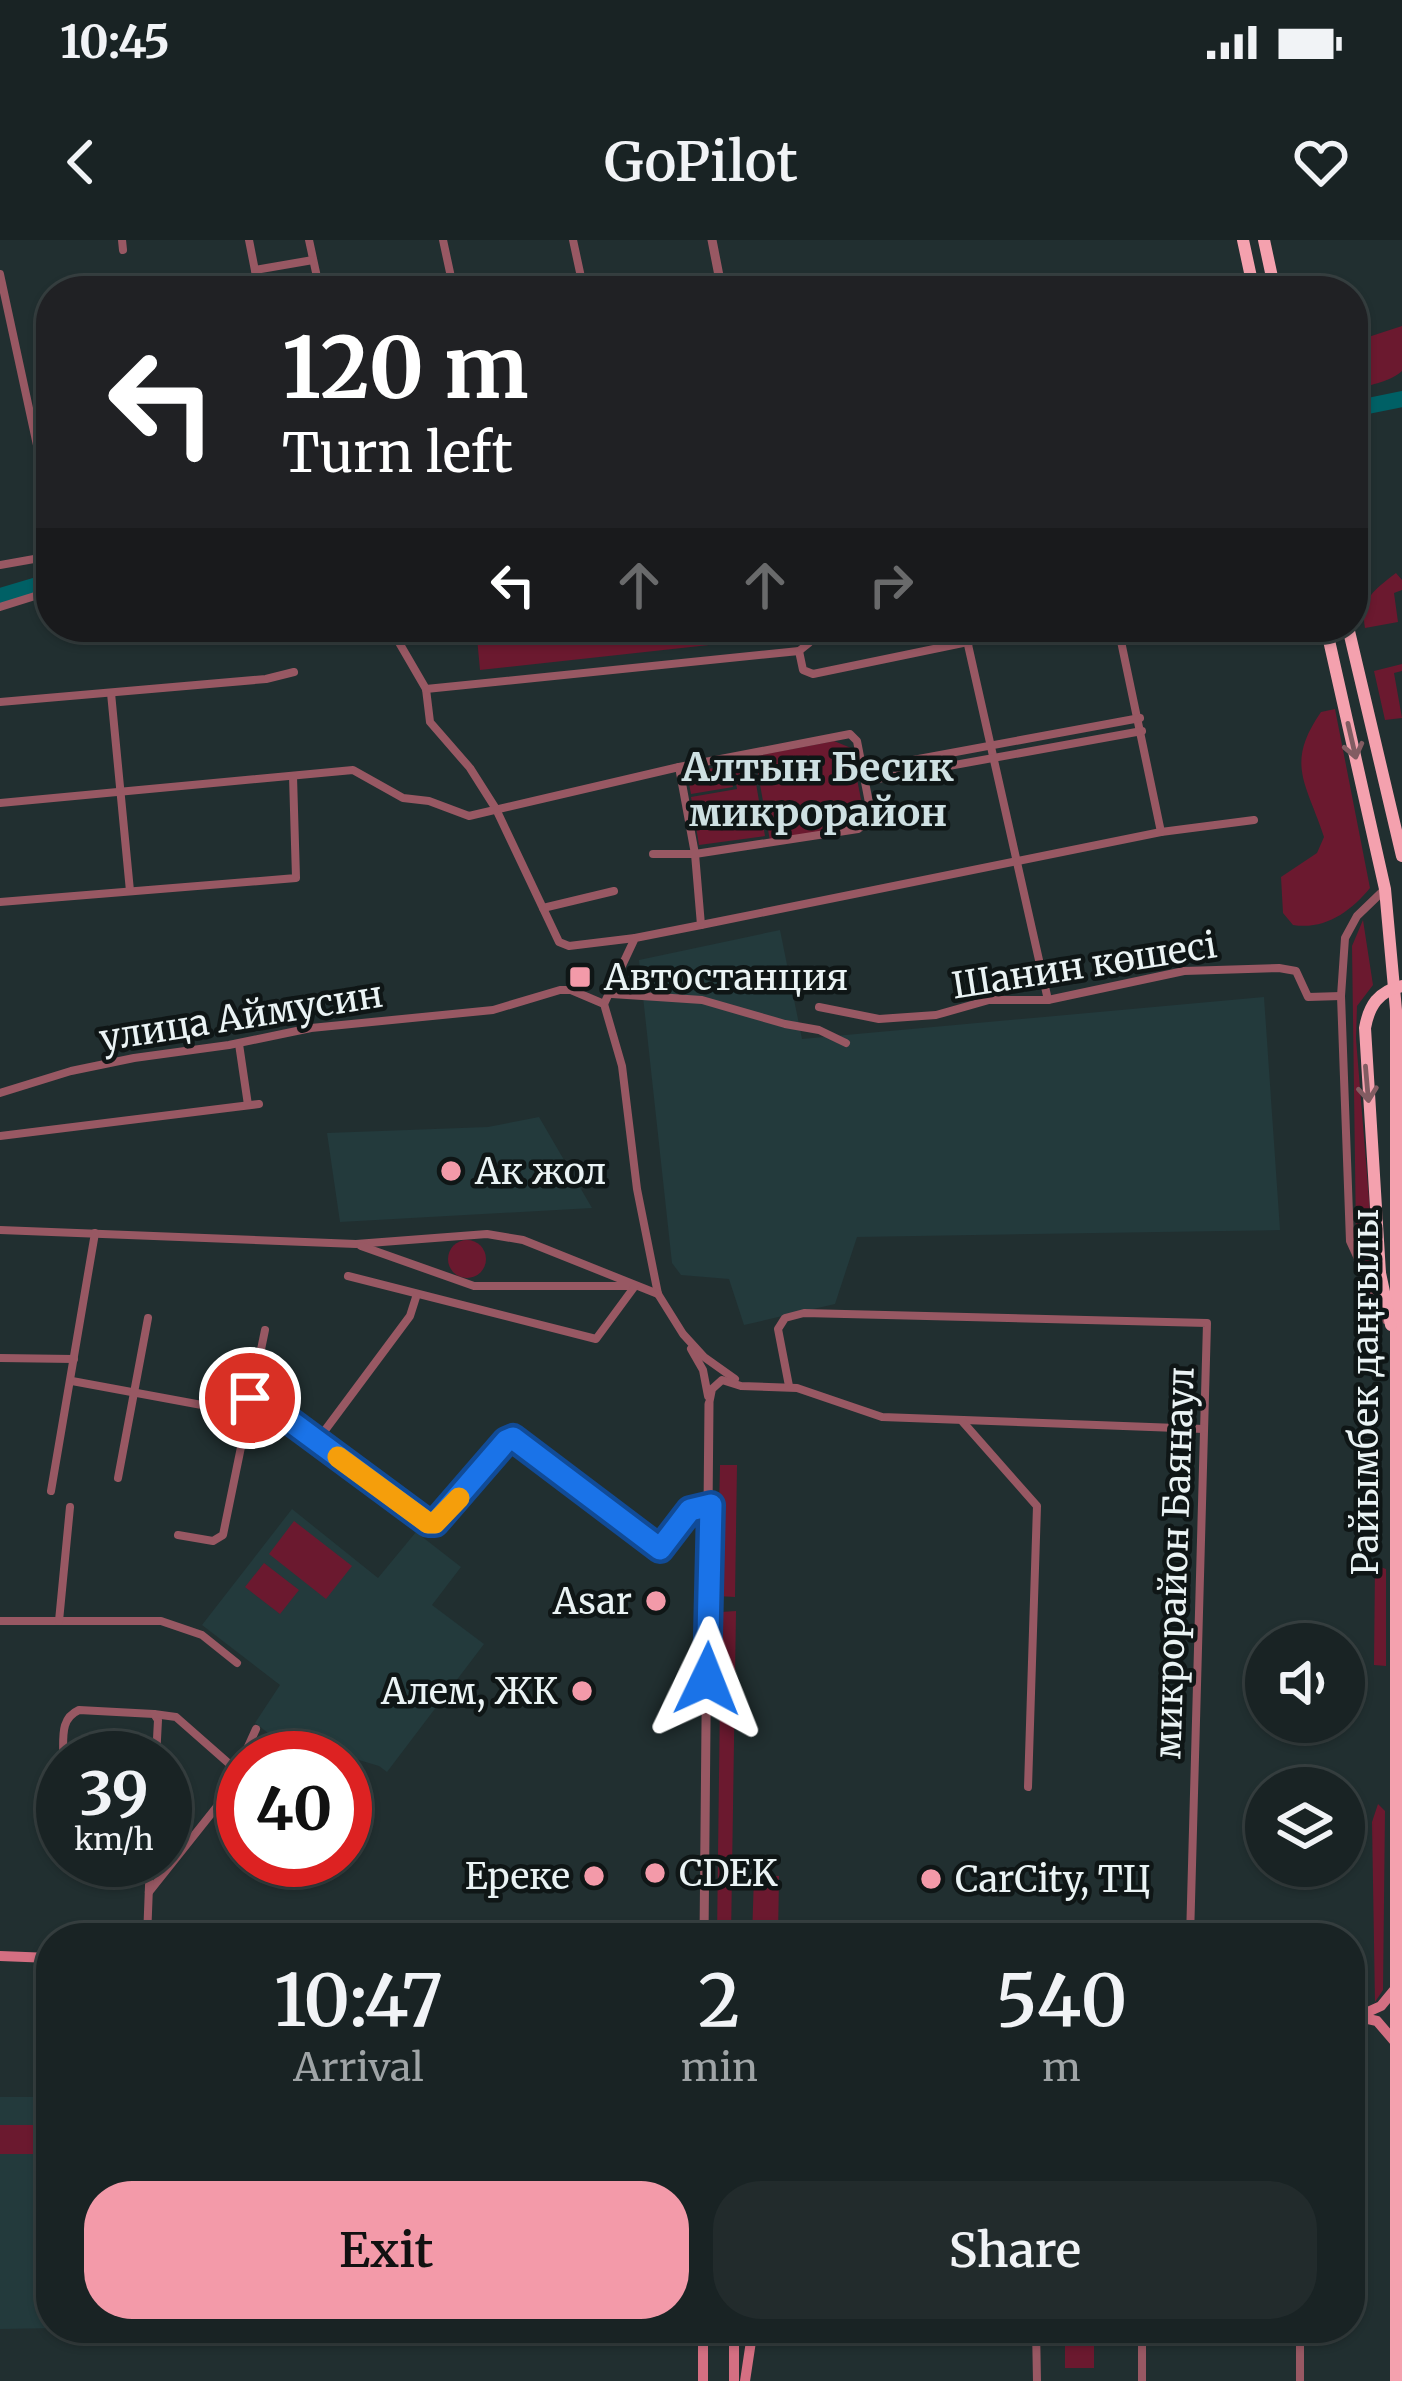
<!DOCTYPE html>
<meta charset="utf-8">
<style>
:root{--surface:#192324;--page:#222b2c;--text:#f1f3f6;--muted:#9fa4a6;--line:#374041;--accent:#f39aa9}
body{margin:0;font-family:Merriweather,serif;background:var(--page);color:var(--text);height:100vh;display:flex;flex-direction:column;font-size:45px;white-space:nowrap}
*{box-sizing:border-box;margin:0}
p{font-size:39px;color:var(--muted)}
.icon{flex:none;width:66px;height:66px;fill:none;stroke:currentColor;stroke-width:2;stroke-linecap:round;stroke-linejoin:round}
.map{position:relative;flex:1;overflow:hidden}
.details{position:absolute;left:36px;top:1683px;width:1329px;height:420px;display:flex;flex-direction:column;background:var(--surface);border-radius:48px;box-shadow:0 3px 9px #0004,0 0 0 3px var(--line)}
.details>*{flex:none}
.top-card{position:absolute;left:36px;top:36px;width:1332px;height:366px;border-radius:48px;box-shadow:0 3px 9px #0004,0 0 0 3px var(--line);background:#202124;color:#fff;overflow:hidden}
.controls{position:absolute;left:1245px;top:1383px;display:grid;gap:24px}
.controls a{display:grid;place-items:center;width:120px;height:120px;border-radius:50%;background:var(--surface);box-shadow:0 3px 9px #0004,0 0 0 3px var(--line);font-size:60px}
.speed{position:absolute;left:36px;top:1491px;display:flex;gap:24px;font-size:60px;font-weight:700;text-align:center}
.speed>*{display:grid;place-content:center;width:156px;height:156px;border-radius:50%;background:var(--surface);box-shadow:0 3px 9px #0004,0 0 0 3px var(--line);line-height:1}
.speed small{font-size:30px;font-weight:400}
.speed .limit{border:18px solid #d22;background:#fff;color:#111}
.pin{position:absolute;display:grid;place-items:center;width:102px;height:102px;color:#fff;margin:-51px;border:6px solid #fff;border-radius:50%;box-shadow:0 3px 12px #0007}
.me{position:absolute;width:132px;margin:-66px;rotate:2deg;stroke-linejoin:round;filter:drop-shadow(0 0 9px #0008)}
.turn{display:flex;align-items:center;gap:42px;height:252px;padding:0 48px;font-size:54px}
.turn .icon{width:156px;height:156px;stroke-width:2.5}
.turn b{display:block;font-size:84px;line-height:102px}
.lanes{display:flex;align-items:center;height:114px;padding:0 48px;background:#0003;justify-content:center;gap:60px;direction:ltr}
.lanes .off{opacity:.35}
.eta{display:flex;justify-content:space-evenly;align-items:center;height:204px;text-align:center}
.eta b{font-size:72px;font-weight:600;line-height:84px}
.cta{display:flex;gap:24px;margin-top:auto;padding:24px 48px}
.cta a{flex:1;height:138px;border-radius:48px;background:var(--accent);color:#111;font-size:48px;font-weight:600;line-height:138px;text-align:center}
.cta a+a{background:var(--page);color:var(--text)}
.status{display:flex;justify-content:space-between;align-items:center;height:84px;padding:0 60px;background:var(--surface);direction:ltr}
.status svg{height:33px;fill:currentColor}
header{display:flex;justify-content:space-between;align-items:center;height:156px;padding:0 48px;background:var(--surface);font-size:54px;font-weight:600}
.map>svg:first-child{display:block}
.built{fill:#233a3c}
.green{fill:#6b192f}
.lines{fill:none;stroke-linecap:round;stroke-linejoin:round}
.river{stroke:#006065;stroke-width:16}
.minor{stroke:#985863;stroke-width:8}
.tertiary{stroke:#985863;stroke-width:9}
.secondary{stroke:#d46f82;stroke-width:10}
.trunk{stroke:#f4a1ae;stroke-width:12}
.trunk-bridge{stroke:#f4a1ae;stroke-width:12}
.oneway{stroke:#825c62}
.route-casing{stroke:#114b97;stroke-width:30}
.route{stroke:#1a73e8;stroke-width:21}
.slow{stroke:#f59e0b;stroke-width:21}
.poi-dot{fill:#f39aa9;stroke:#0f1616;stroke-width:4.5}
.labels{text-anchor:middle;stroke-width:9;stroke-linejoin:round;paint-order:stroke}
.street-label{font-size:36px;fill:#eaf3f4;stroke:#0f1616}
.poi-label{font-size:36px;fill:#eaf3f4;stroke:#0f1616;text-anchor:start}
.neighbourhood-label{font-size:39px;font-weight:bold;fill:#cee0e2;stroke:#0f1616}
</style>
<div class="status"><b>10:45</b><svg viewBox="0 0 49 12"><path d="M0 12V9h3v3zM5 12V6h3v6zM10 12V3h3v9zM15 12V0h3v12zM26 1h20v11H26zM47 4h2v5h-2z"/></svg></div>
<header><svg class="icon" aria-label="back" viewBox="0 0 24 24"><path d="M15 5l-7 7 7 7"/></svg>GoPilot<svg class="icon" aria-label="heart" viewBox="0 0 24 24"><path d="M12 20l-8-8c-3-5 5-10 8-4 3-6 11-1 8 4z"/></svg></header>
<div class="map">
<svg width="1402" height="2141" viewBox="0 0 1402 2141">
<rect width="100%" height="100%" fill="#212f30"/>
<g class="built">
<path d="M780,690L802,799L1264,757L1280,990L857,997L835,1064L744,1085L729,1039L681,1035L672,1023L639,720Z"/>
<path d="M539,877L592,968L340,982L327,893L488,887Z"/>
<path d="M292,1269L378,1338L416,1292L461,1327L432,1365L484,1404L387,1532L379,1526L339,1514L336,1518H301L255,1483L280,1445L202,1385Z"/>
<path d="M0,1857H51V2088H56L0,2089Z"/>
</g>
<g class="green">
<path d="M1402,86V131C1386,145 1369,142 1353,153V102Z"/>
<path d="M1396,333L1402,340V350L1394,353L1398,382L1365,388C1360,359 1374,350 1396,333Z"/>
<path d="M476,387H627L629,400L697,394L698,387H790L791,396L480,430Z"/>
<path d="M1402,424V431L1394,433L1402,478L1385,480L1374,431Z"/>
<path d="M1335,469L1370,648C1350,672 1325,690 1293,685L1283,673L1281,637L1317,613L1324,597C1306,542 1285,524 1321,472Z"/>
<path d="M834,501L851,508L864,575L854,589L770,601L755,516Z"/>
<path d="M752,520L765,596L699,605L691,557L737,549L733,523Z"/>
<path d="M729,525L733,547L691,554L687,533Z"/>
<path d="M1363,680L1373,745L1357,766L1356,799L1375,1033L1366,1023L1356,995L1352,706Z"/>
<circle cx="467" cy="1019" r="19"/>
<path d="M720,1225H737L735,1357L717,1356Z"/>
<path d="M294,1281L352,1326L326,1359L269,1314Z"/>
<path d="M264,1323L299,1350L280,1374L245,1347Z"/>
<path d="M1375,1325L1386,1329V1426L1374,1425Z"/>
<path d="M736,1371L731,1698H717L721,1372Z"/>
<path d="M1378,1564L1385,1571L1383,1750L1375,1762L1372,1582Z"/>
<path d="M754,1636H779L778,1698H752Z"/>
<path d="M0,1885H43L42,1914H0Z"/>
<rect x="1065" y="2088" width="29" height="40"/>
</g>
<g class="lines">
<g class="river">
<path d="M1353,169L1402,159"/>
<path d="M0,356L51,341"/>
</g>
<g class="minor">
<path d="M122,0L123,10"/>
<path d="M249,0L259,51"/>
<path d="M309,0L320,51"/>
<path d="M443,0L454,51"/>
<path d="M573,0L584,51"/>
<path d="M255,30L313,20"/>
<path d="M0,34L51,270"/>
<path d="M0,325L51,316"/>
<path d="M0,367L51,351"/>
<path d="M390,387L426,449L430,482L470,528L496,569L559,702L569,706L635,698"/>
<path d="M964,387L1048,760"/>
<path d="M1118,387L1161,592"/>
<path d="M799,411L803,430L813,434L1040,387"/>
<path d="M426,449L799,411L809,403V387"/>
<path d="M111,453L130,651"/>
<path d="M0,462L266,439L294,432"/>
<path d="M864,529L1140,478"/>
<path d="M866,541L1142,491"/>
<path d="M0,563L353,530L403,558L429,561L469,576L679,527L695,614L701,685L635,698L604,764"/>
<path d="M653,614H695L858,589L872,578L857,501L850,494L679,527"/>
<path d="M1384,650L1357,676L1345,698L1341,756L1350,1001L1386,1080"/>
<path d="M0,662L296,638L293,536"/>
<path d="M543,668L614,651"/>
<path d="M701,685L1161,592L1254,580"/>
<path d="M612,754L702,760L785,784L819,790L846,803"/>
<path d="M604,764L622,826L637,949L658,1054L683,1094L704,1117L735,1139"/>
<path d="M819,767L879,779L936,775L989,760H1048L1184,731L1279,728L1296,731L1308,757L1341,756"/>
<path d="M239,804L248,865"/>
<path d="M0,853L71,831L134,818L229,805L311,788L493,770L560,750H571L604,764"/>
<path d="M0,896L259,864"/>
<path d="M0,990L356,1004L487,994L523,1000L658,1054"/>
<path d="M361,1006L474,1046H634"/>
<path d="M348,1036L596,1099L635,1046"/>
<path d="M691,1109L703,1130L708,1156"/>
<path d="M0,1118L74,1119"/>
<path d="M72,1141L245,1173"/>
<path d="M789,1146L778,1089L785,1078L804,1073L1207,1083L1190,1698"/>
<path d="M250,1158L263,1161L428,1283H435L506,1200L513,1198L660,1309L690,1270L711,1265"/>
<path d="M709,1164L712,1149L722,1140L741,1146L797,1148L882,1177L1204,1189"/>
<path d="M962,1181L1037,1266L1028,1547"/>
<path d="M317,1201L410,1076L417,1054"/>
<path d="M118,1238L148,1078"/>
<path d="M51,1251L95,993"/>
<path d="M178,1295L213,1301L223,1295L265,1090"/>
<path d="M0,1381H161L202,1395L237,1423"/>
<path d="M59,1381L70,1267"/>
<path d="M63,1518C64,1499 59,1479 79,1470L154,1474L158,1480L156,1518"/>
<path d="M242,1535V1520L256,1489"/>
<path d="M62,1596L63,1526"/>
<path d="M149,1652L242,1535L176,1477L154,1474"/>
<path d="M147,1698L150,1620"/>
<path d="M1036,2088L1037,2141"/>
<path d="M1142,2088V2141"/>
<path d="M1300,2141V2088"/>
</g>
<g class="tertiary">
<path d="M712,0L722,51"/>
<path d="M704,1698L709,1164"/>
</g>
<g class="secondary">
<path d="M0,1716L51,1718"/>
<path d="M1350,1775L1377,1781L1395,1802"/>
<path d="M1361,1775L1381,1766L1395,1749"/>
<path d="M703,2141V2088"/>
<path d="M734,2141V2088"/>
<path d="M745,2141L753,2088"/>
</g>
<g class="trunk">
<path d="M1243,0L1254,51"/>
<path d="M1264,0L1275,51"/>
<path d="M1326,387L1385,649L1396,770V2141"/>
<path d="M1348,387L1402,616"/>
<path d="M1380,1033L1391,1085"/>
</g>
<path class="trunk-bridge" d="M1380,1033L1365,788C1369,766 1378,751 1402,746"/>
</g>
<defs><path id="oneway-shaft" d="M-6 0H5M1.5-3L5.5 0L1.5 3" fill="none" stroke-width="1.6" stroke-linecap="round" stroke-linejoin="round" transform="scale(3)"/></defs>
<g class="oneway">
<use href="#oneway-shaft" transform="translate(1352 501) rotate(77)"/>
<use href="#oneway-shaft" transform="translate(1367 844) rotate(85)"/>
</g>
<g class="lines">
<g class="route-casing">
<path id="route" d="M250,1158L263,1161L428,1283H435L506,1201L513,1198L660,1309L690,1270L711,1265L707,1439"/>
</g>
<use href="#route" class="route"/>
<path class="slow" d="M338,1217L428,1283H435L459,1258"/>
</g>
<g class="poi-dot">
<rect x="568" y="725" width="24" height="24" rx="6"/>
<circle cx="451" cy="931" r="12"/>
<circle cx="656" cy="1361" r="12"/>
<circle cx="582" cy="1451" r="12"/>
<circle cx="655" cy="1633" r="12"/>
<circle cx="594" cy="1636" r="12"/>
<circle cx="931" cy="1639" r="12"/>
</g>
<g class="labels">
<g class="street-label">
<text transform="translate(1084 725) rotate(-9)" y="13">Шанин көшесі</text>
<text transform="translate(241 776) rotate(-9)" y="13">улица Аймусин</text>
<text transform="translate(1365 1152) rotate(-90)" y="13">Райымбек даңғылы</text>
<text transform="translate(1174 1323) rotate(-88)" y="13">микрорайон Баянаул</text>
</g>
<g class="poi-label">
<text x="604" y="750">Автостанция</text>
<text x="475" y="944">Ак жол</text>
<text x="632" y="1374" text-anchor="end">Asar</text>
<text x="558" y="1464" text-anchor="end">Алем, ЖК</text>
<text x="679" y="1646">CDEK</text>
<text x="570" y="1649" text-anchor="end">Ереке</text>
<text x="955" y="1652">CarCity, ТЦ</text>
</g>
<g class="neighbourhood-label">
<text x="818" y="541">Алтын Бесик<tspan x="818" dy="45">микрорайон</tspan></text>
</g>
</g>
</svg>
<div class="controls">
<a><svg class="icon" aria-label="sound" viewBox="0 0 24 24"><path d="M4 9h4l5-4v14l-5-4H4zM17 9q2 3 0 6"/></svg></a>
<a><svg class="icon" aria-label="layers" viewBox="0 0 24 24"><path d="M12 4l9 5-9 5-9-5zM3 14l9 5 9-5"/></svg></a>
</div>
<div class="speed"><div>39<small>km/h</small></div><div class="limit">40</div></div>
<div class="pin" style="left:250px;top:1158px;background:#d93025"><svg class="icon" aria-label="arrive" viewBox="0 0 24 24"><path d="M6 21V4h12l-3 4 3 4H6"/></svg></div>
<svg class="me" style="left:707px;top:1439px" viewBox="-20 -20 40 40"><path d="M0-17L14 15 0 8-14 15z" fill="#1a73e8" stroke="#fff" stroke-width="4"/></svg>
<div class="top-card">
<div class="turn"><svg class="icon" aria-label="left" viewBox="0 0 24 24"><path d="M17 20v-9H6M10 6l-5 5 5 5"/></svg><div><b>120 m</b>Turn left</div></div>
<div class="lanes"><svg class="icon" aria-label="left" viewBox="0 0 24 24"><path d="M17 20v-9H6M10 6l-5 5 5 5"/></svg><svg class="icon off" aria-label="ahead" viewBox="0 0 24 24"><path d="M12 20V5M6 11l6-6 6 6"/></svg><svg class="icon off" aria-label="ahead" viewBox="0 0 24 24"><path d="M12 20V5M6 11l6-6 6 6"/></svg><svg class="icon off" aria-label="right" viewBox="0 0 24 24"><path d="M7 20v-9h11M14 6l5 5-5 5"/></svg></div>
</div>
<section class="details">
<div class="eta">
<div><b>10:47</b><p>Arrival</p></div>
<div><b>2</b><p>min</p></div>
<div><b>540</b><p>m</p></div>
</div>
<div class="cta"><a>Exit</a><a>Share</a></div>
</section>
</div>
